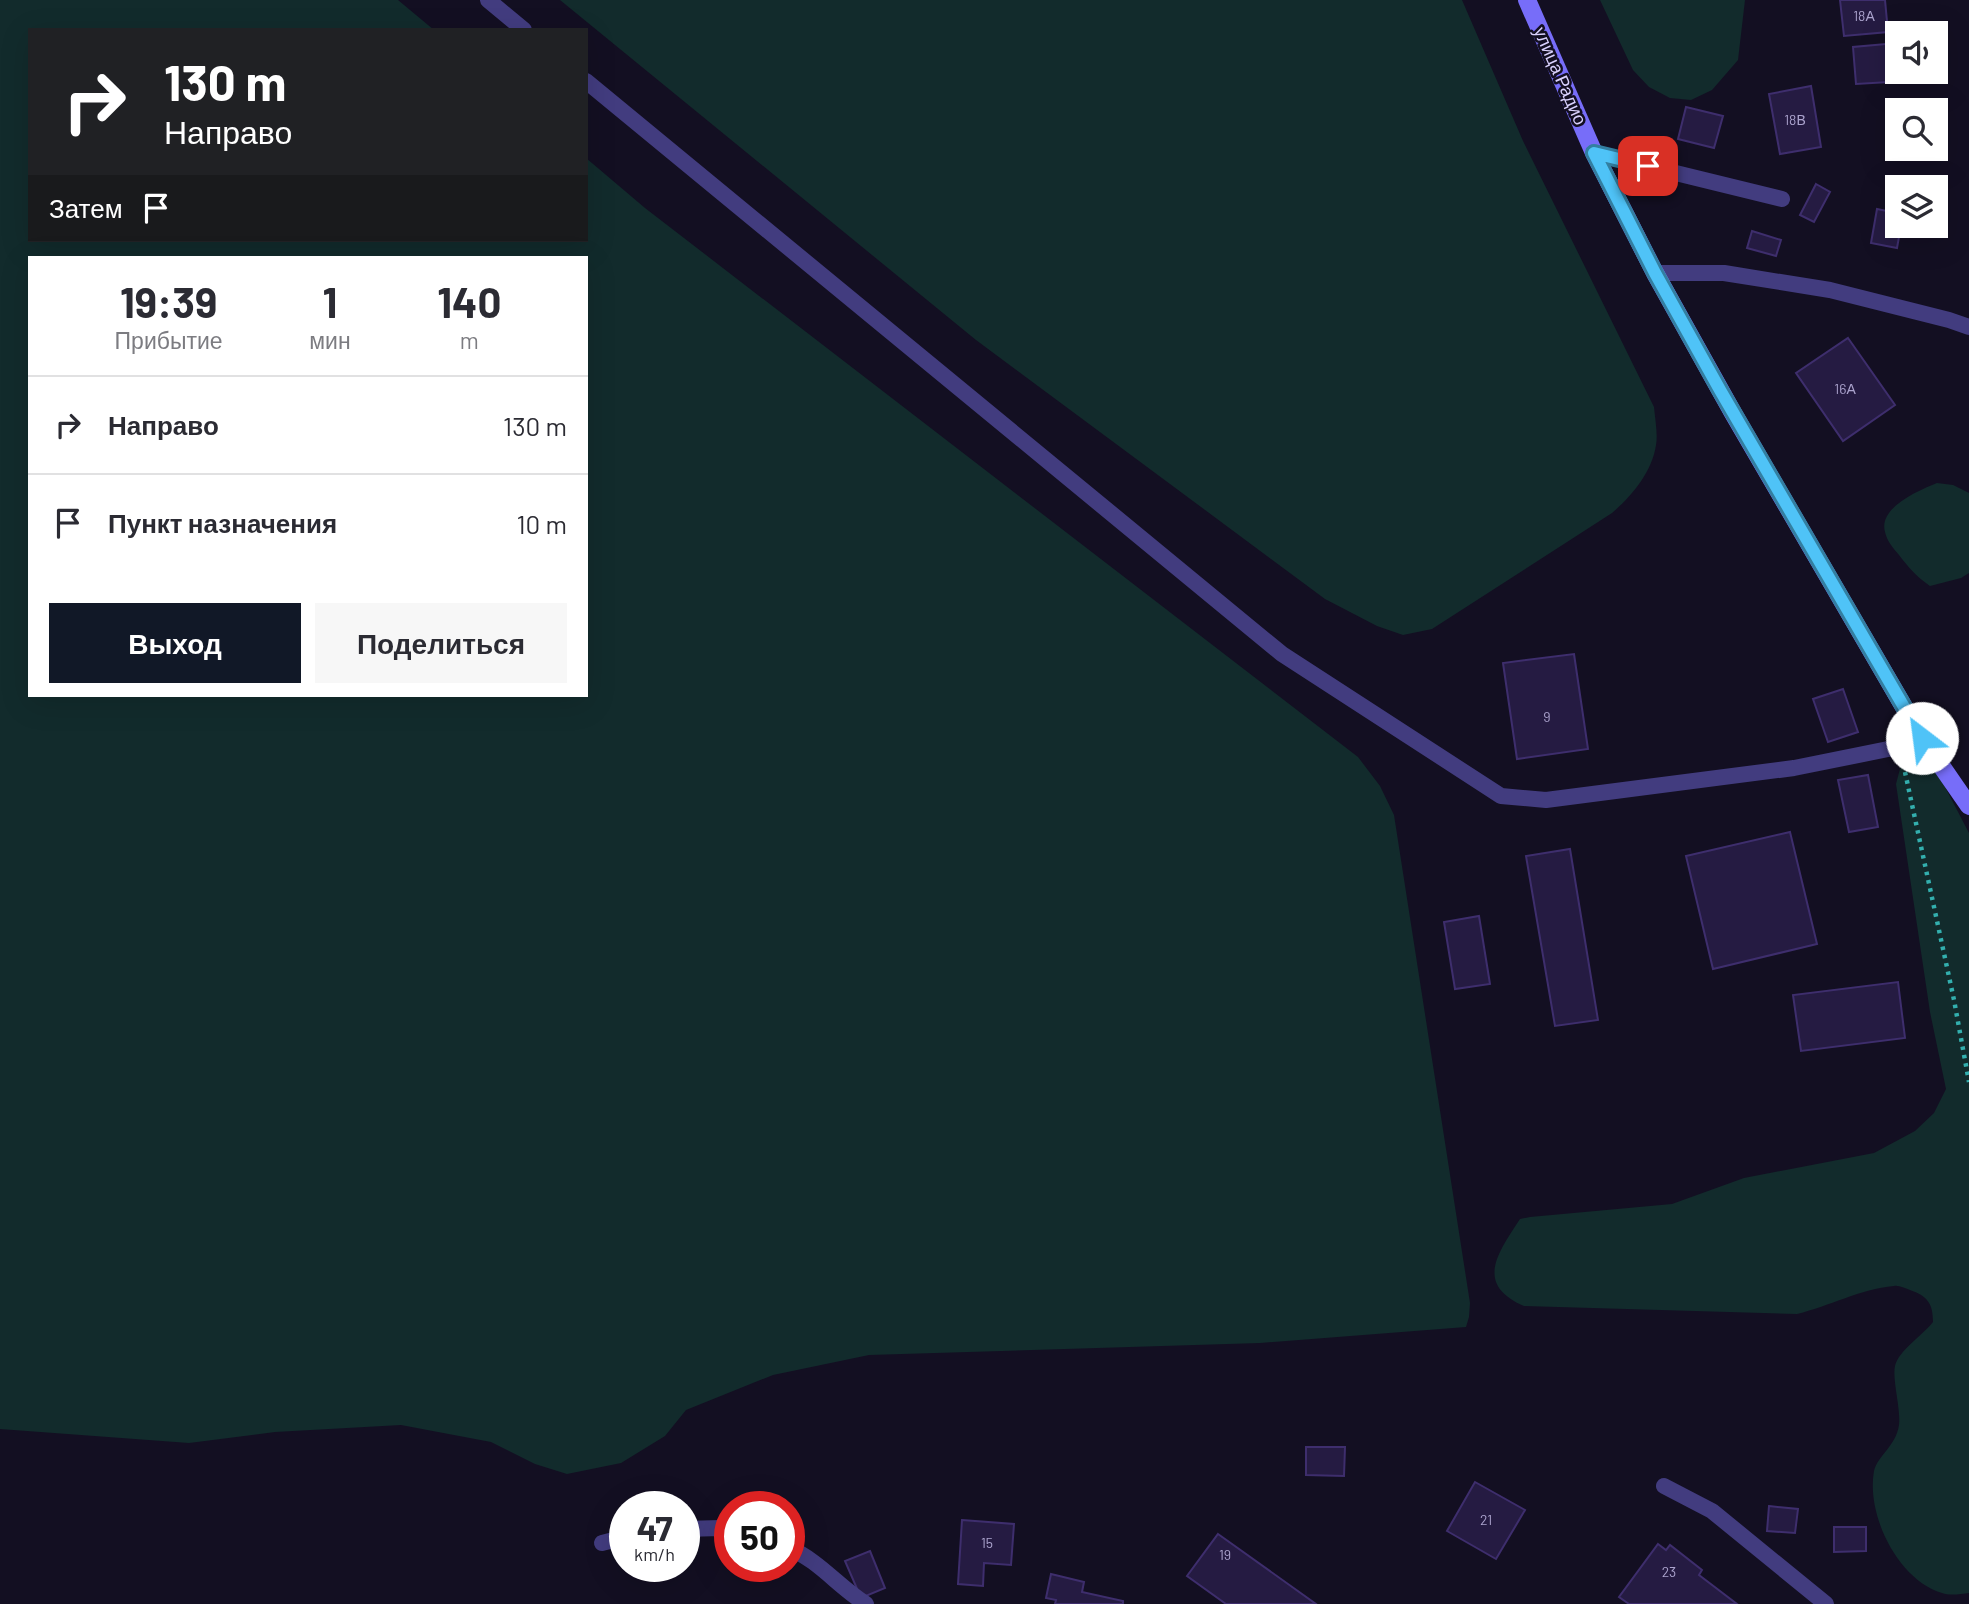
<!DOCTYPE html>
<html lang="ru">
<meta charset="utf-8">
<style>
:root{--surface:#fff;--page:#f7f7f7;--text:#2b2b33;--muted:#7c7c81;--line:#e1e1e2;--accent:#111827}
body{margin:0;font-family:Barlow,sans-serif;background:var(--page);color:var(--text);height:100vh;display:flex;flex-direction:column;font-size:26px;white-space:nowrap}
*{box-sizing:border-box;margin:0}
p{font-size:23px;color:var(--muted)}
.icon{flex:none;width:38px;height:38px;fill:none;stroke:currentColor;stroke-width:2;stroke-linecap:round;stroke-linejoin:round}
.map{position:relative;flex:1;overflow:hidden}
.side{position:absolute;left:28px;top:256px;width:560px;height:441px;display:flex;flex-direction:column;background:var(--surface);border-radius:0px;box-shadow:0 7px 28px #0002}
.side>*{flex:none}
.top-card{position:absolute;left:28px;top:28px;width:560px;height:214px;border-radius:0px;box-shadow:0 7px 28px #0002;background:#202124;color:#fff;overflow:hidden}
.buttons{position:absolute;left:1885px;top:21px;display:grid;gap:14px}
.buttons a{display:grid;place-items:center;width:63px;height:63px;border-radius:0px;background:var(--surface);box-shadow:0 7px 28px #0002;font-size:35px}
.speed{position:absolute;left:609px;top:1491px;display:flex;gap:14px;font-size:35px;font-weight:700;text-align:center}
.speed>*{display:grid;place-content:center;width:91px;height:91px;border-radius:50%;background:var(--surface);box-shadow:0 7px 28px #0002;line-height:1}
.speed small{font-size:18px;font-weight:400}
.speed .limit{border:10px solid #d22;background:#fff;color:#111}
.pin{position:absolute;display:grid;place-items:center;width:60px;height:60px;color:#fff;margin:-30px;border-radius:14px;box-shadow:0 4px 10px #0006}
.me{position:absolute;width:77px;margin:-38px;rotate:330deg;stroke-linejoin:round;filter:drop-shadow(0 0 5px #0008)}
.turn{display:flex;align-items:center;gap:24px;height:147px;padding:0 21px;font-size:32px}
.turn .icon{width:91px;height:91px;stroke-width:2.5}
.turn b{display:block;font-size:49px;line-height:60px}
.then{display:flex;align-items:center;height:66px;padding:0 21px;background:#0003;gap:14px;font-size:26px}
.eta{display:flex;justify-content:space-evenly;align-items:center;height:119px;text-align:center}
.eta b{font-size:42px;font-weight:700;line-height:49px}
.cta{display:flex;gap:14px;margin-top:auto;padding:14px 21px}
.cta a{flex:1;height:80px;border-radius:0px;background:var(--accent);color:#fff;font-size:28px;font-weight:700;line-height:80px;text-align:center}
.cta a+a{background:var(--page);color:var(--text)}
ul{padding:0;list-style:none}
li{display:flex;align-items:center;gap:21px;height:98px;padding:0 21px;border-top:2px solid var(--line)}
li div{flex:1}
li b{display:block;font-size:26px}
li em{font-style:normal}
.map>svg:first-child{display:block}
.green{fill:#122b2c;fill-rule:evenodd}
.building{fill:#251b42;stroke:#3e2e6d;stroke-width:2}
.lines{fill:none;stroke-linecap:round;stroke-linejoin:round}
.path{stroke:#33afae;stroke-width:4.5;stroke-dasharray:3.5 5;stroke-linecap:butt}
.lane{stroke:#423c7f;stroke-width:16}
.secondary{stroke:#776df9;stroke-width:18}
.route-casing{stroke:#337fa1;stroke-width:18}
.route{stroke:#4fc3f7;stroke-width:12}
.labels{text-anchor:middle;stroke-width:5;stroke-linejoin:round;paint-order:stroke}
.number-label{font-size:14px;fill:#aca4ce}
.street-label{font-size:18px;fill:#d9d1fd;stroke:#130f22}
</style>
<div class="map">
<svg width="1969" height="1604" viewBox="0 0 1969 1604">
<rect width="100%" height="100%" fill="#130f22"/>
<g class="green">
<path d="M0,0H398L434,30H30V240H586V158L645,208L1358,757L1380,786L1394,815L1470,1303L1469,1317L1466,1327L1260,1343L869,1355L773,1375L686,1410L665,1436L621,1463L567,1474L535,1464L491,1442L401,1425L275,1432L189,1443L0,1429ZM586,257V695H30V257Z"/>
<path d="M560,0H1462L1523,141L1654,407C1655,419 1658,434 1656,445C1652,472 1632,496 1612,513L1432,629L1403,635L1377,626L1325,599L976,340Z"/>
<path d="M1600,0H1745L1738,60L1712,90L1691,100L1670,98L1649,87L1633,70Z"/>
<path d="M1937,483L1953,485L1969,493V573L1961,578L1930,586C1917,577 1909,568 1899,555C1893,548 1887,541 1885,532C1878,507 1920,490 1937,483Z"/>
<path d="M1911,753L1932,762L1969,833V1593C1961,1594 1950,1596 1942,1593C1898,1580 1866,1515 1874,1471C1878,1455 1896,1446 1899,1425C1901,1409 1892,1379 1895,1366C1899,1350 1923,1335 1933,1322C1933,1303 1927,1296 1910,1290C1904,1288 1899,1285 1894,1286C1860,1289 1830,1306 1797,1314L1524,1306C1474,1284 1498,1253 1520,1219L1530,1217L1672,1204L1744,1178L1874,1153L1915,1131L1934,1113L1946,1089L1930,1012L1896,784L1901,765Z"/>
</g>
<g class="building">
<path d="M1840,0H1885L1888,32L1844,36Z"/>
<path d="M1897,43V72H1922L1923,80L1856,84L1853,47Z"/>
<path d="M1811,86L1821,147L1780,154L1769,94Z"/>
<path d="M1686,107L1723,116L1714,148L1678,139Z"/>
<path d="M1816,184L1830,192L1814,222L1800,215Z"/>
<path d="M1877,209L1897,213V226H1901L1897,248L1871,243Z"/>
<path d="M1752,231L1781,240L1776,256L1747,248Z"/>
<path d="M1848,338L1895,405L1843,441L1796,373Z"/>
<path d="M1574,654L1588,749L1517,759L1503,663Z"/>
<path d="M1843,689L1858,732L1828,742L1813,699Z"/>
<path d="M1868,775L1878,827L1849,832L1838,780Z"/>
<path d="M1790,832L1817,944L1713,969L1686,856Z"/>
<path d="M1570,849L1598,1020L1555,1026L1526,856Z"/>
<path d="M1479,916L1490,984L1455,989L1444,922Z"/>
<path d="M1898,982L1905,1038L1801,1051L1793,995Z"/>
<path d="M1306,1447H1345L1344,1476L1306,1475Z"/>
<path d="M1475,1482L1525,1510L1496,1559L1447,1531Z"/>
<path d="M1769,1506L1798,1509L1795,1533L1767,1531Z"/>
<path d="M962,1520L1014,1524L1011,1565L984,1563L983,1586L958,1584Z"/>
<path d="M1834,1527H1866V1551L1834,1552Z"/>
<path d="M1218,1534L1316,1604H1226L1187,1576Z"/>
<path d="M1658,1544L1666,1550L1670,1545L1702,1570L1699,1575L1737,1604H1629L1619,1597Z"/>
<path d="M870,1551L885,1588L861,1598L845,1561Z"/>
<path d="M1051,1574L1084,1582L1082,1592L1123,1601V1604H1055L1056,1600L1046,1598Z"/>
</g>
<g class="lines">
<path class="path" d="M1905,772L1954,1000L1969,1082"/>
<g class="lane">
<path d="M488,0L524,30"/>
<path d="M586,81L1282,654L1501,796L1546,800L1794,768L1898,747L1922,738"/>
<path d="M1594,153L1782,199"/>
<path d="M1655,273H1724L1830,290L1949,320L1969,327"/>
<path d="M1664,1486L1712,1511L1826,1604"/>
<path d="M684,1529L721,1528L730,1530"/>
<path d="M602,1543L625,1537"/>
<path d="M789,1548C818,1560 839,1587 866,1604"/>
</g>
<path class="secondary" d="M1527,0L1594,153L1655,273L1733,413L1922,738L1969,806"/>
</g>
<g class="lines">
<g class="route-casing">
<path id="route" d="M1648,166L1594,153L1655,273L1720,390L1922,738"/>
</g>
<use href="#route" class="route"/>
</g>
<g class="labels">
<g class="number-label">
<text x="1864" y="21">18А</text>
<text x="1795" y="125">18В</text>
<text x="1845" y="394">16А</text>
<text x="1547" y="722">9</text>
<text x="1486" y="1525">21</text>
<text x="987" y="1548">15</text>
<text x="1225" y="1560">19</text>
<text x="1669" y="1577">23</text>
</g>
<g class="street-label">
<text transform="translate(1560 76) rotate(66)" y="6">улица Радио</text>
</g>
</g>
</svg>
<div class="buttons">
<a><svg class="icon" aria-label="sound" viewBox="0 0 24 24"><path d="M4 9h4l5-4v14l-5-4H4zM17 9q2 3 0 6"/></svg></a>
<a><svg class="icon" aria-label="search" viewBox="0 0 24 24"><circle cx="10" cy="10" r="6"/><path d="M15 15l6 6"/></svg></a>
<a><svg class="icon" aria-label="layers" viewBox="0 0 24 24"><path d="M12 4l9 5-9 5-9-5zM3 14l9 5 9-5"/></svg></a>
</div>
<div class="speed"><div>47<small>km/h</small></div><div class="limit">50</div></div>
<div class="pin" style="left:1648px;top:166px;background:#d93025"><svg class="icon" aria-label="arrive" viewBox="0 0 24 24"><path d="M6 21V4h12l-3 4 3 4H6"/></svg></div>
<svg class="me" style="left:1922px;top:738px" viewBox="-20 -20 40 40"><circle r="19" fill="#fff"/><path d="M0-13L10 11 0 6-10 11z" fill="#4fc3f7"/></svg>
<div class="top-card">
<div class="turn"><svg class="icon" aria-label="right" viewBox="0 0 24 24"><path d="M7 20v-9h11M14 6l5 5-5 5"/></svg><div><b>130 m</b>Направо</div></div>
<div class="then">Затем<svg class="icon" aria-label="arrive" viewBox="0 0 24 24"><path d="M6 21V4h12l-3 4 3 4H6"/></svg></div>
</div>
<section class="side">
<div class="eta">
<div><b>19:39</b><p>Прибытие</p></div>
<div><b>1</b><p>мин</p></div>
<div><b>140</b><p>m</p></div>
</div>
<ul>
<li><svg class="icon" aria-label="right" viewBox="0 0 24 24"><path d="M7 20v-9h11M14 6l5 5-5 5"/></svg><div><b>Направо</b></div><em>130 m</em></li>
<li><svg class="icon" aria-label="arrive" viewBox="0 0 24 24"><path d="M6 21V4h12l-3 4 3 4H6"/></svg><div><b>Пункт назначения</b></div><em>10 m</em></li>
</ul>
<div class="cta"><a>Выход</a><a>Поделиться</a></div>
</section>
</div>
